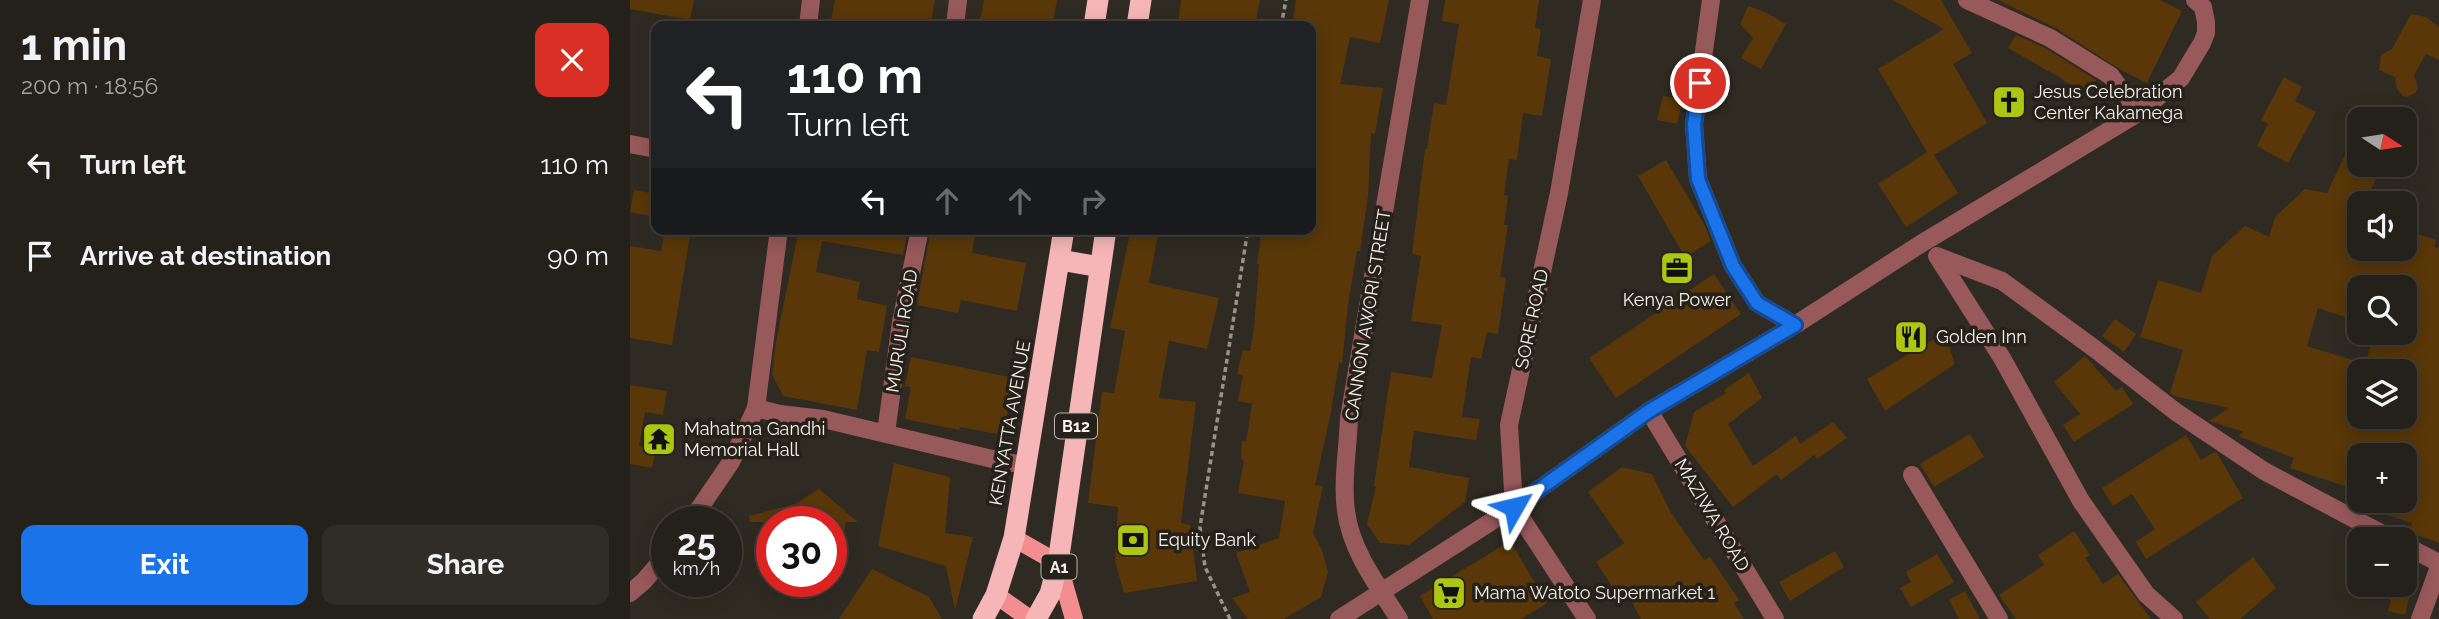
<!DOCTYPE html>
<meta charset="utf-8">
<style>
:root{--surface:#24201a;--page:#302d27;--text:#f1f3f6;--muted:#a3a3a2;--line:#413e39;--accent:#1a73e8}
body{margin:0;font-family:Raleway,sans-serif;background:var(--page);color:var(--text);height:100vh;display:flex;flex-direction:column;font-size:26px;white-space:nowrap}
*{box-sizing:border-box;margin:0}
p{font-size:23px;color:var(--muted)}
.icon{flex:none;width:38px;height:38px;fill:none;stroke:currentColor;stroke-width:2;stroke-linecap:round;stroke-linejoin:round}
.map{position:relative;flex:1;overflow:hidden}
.panel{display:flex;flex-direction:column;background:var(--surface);width:630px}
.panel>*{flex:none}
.guide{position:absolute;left:21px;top:21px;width:665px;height:214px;border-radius:14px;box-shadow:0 4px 18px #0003,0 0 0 2px var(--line);background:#202124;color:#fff;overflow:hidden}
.needle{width:46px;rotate:102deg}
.buttons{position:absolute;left:1717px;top:107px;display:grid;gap:14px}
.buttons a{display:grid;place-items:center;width:70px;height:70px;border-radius:14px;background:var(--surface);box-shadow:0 4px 18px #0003,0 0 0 2px var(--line);font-size:35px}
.speed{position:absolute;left:21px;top:506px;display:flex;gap:14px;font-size:35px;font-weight:700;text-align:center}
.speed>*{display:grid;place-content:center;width:91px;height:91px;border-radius:50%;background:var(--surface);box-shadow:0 4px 18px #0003,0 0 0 2px var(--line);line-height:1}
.speed small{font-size:18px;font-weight:400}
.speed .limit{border:10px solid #d22;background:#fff;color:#111}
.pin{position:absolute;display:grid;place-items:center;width:60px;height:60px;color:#fff;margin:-30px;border:4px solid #fff;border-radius:50%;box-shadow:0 2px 7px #0007}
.me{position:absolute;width:77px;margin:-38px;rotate:53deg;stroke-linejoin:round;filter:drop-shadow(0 0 5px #0008)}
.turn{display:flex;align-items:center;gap:24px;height:147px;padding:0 21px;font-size:32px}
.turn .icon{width:91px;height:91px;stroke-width:2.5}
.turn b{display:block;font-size:49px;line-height:60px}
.lanes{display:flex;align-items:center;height:66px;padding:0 21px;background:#0003;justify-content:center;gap:35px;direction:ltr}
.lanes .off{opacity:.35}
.round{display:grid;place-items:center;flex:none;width:74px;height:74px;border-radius:14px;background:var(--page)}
.overview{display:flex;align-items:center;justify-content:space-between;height:119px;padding:0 21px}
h1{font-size:42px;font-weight:700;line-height:52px}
.action{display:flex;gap:14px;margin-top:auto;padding:14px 21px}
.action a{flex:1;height:80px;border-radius:14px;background:var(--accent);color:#fff;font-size:28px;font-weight:700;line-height:80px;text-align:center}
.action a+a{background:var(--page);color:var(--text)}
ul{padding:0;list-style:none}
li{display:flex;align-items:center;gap:21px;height:91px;padding:0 21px}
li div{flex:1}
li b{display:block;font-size:26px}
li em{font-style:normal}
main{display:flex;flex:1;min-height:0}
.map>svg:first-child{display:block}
.building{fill:#593708;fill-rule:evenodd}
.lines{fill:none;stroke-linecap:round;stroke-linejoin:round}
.path{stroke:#97928b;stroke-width:3.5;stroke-dasharray:5 3.5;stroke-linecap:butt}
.minor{stroke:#98595b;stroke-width:18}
.major{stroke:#f48d90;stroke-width:18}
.highway{stroke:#f6b6b7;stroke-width:21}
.route-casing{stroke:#114b97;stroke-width:18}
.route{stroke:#1a73e8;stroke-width:12}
.labels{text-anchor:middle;stroke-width:7;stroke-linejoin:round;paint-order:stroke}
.shield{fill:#262119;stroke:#b8b3ad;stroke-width:2}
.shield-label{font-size:16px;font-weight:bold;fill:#f6f2ed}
.poi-label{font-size:18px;fill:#f6f2ed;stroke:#262119;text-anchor:start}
.street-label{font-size:18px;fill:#f6f2ed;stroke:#262119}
</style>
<main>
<section class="panel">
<div class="overview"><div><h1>1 min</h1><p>200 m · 18:56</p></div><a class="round" style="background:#d93025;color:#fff"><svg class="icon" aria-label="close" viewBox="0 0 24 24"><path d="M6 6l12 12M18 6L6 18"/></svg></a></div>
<ul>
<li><svg class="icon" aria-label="left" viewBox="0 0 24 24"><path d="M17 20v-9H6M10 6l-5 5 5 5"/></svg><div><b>Turn left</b></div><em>110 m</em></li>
<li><svg class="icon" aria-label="arrive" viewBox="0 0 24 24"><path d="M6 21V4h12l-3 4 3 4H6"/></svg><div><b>Arrive at destination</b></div><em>90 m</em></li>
</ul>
<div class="action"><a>Exit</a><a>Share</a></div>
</section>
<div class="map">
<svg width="1809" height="619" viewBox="0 0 1809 619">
<rect width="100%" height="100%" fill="#302b22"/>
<g class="building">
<path d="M0,0H64L60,20L0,9Z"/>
<path d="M205,0H305L300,26H200Z"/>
<path d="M354,0H427L422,26H349Z"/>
<path d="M551,0H630L625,26H598L571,22L570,26H548Z"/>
<path d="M666,0H759L750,43L720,37L711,80L710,84L753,88L745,134L741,133L738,196L730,251H727L718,304L712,364L709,362L701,412L685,485L693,486L683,533L692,550L698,572L691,597L654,619H618L602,598L620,592L606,553L649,538L655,501L608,493L614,460L611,459L612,441L616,442L622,404L608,401L613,375L607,374L613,350L620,351L624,328L629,264H627L632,229H681V165L685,143L681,142V26H662Z"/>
<path d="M815,0H909L905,28L911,29L907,56L921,59L912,116L893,113L887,160L879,159L874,195L878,196L874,225H878L870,277L876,278L868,334L857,332L851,359L841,357L832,417L850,419L846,440L784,431L779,467L839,478L835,502L779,545L750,543L737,524L746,487L744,486L761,372L802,378L812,325L781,321L791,256L782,254L795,149H797L804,103L816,105L829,24L812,21Z"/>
<path d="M1263,0H1311L1342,53L1323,64L1357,123L1304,155L1328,193L1276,227L1248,184L1297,152L1248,69L1314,29Z"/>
<path d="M1368,0H1530L1552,11L1517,83L1491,70L1426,28Z"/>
<path d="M1118,6L1137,13L1156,24L1131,69L1111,58L1123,38L1110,24Z"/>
<path d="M1781,14L1796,17L1809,27V60L1796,54L1784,75L1788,87L1786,92L1778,97L1773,96L1767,89L1765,77L1749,70L1751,55L1762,49Z"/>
<path d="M1386,35L1415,48L1466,80L1456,95L1418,70V71L1378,48Z"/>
<path d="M1654,77L1672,87L1665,101L1686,112L1658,163L1627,146L1638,124L1631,120Z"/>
<path d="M1033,96L1053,100L1047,124L1027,120Z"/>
<path d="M1729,125V164H1753L1735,203H1729V248H1774L1777,231L1806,240L1804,247L1809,248V543L1778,532L1782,523L1724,504V500H1774V455H1729V479L1718,487L1660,468L1664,458L1608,436L1614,432L1579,421L1599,408L1544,396L1540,393L1553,350L1510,337L1528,280L1571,293L1582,256L1615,226L1639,237L1645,217L1675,189L1697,193ZM1729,287H1774V332H1745L1733,371H1789L1774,416H1729V362L1677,346L1688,308L1729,322Z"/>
<path d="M1036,160L1075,226L1081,241L1055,257L1008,176Z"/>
<path d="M4,190L26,194V217L0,212Z"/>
<path d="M35,229H61L42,345L0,338V246L31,251Z"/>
<path d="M169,229H278L273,255L192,241L186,272L230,282L227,299L257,306L249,352L237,350L227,410L153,396L142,374L146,342Z"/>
<path d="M301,229H321L345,234L342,253L396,263L387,311L331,300L328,313L287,305Z"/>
<path d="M501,229H529L519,283L589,298L577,349L539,341L529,398L566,402L551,523L560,525L567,581L494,593L485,561L488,507L458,503L472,392L484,393L495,331L480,328Z"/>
<path d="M1084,274L1111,314L986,398L959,358Z"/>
<path d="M1485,319L1506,334L1494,352L1472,336Z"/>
<path d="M1314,333L1325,364L1255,411L1237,379Z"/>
<path d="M1455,356L1486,391L1492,387L1503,404L1444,442L1433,425L1450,414L1424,382Z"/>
<path d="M281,357L384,378L373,435L330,427L329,430L275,419L281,387L275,386Z"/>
<path d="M1119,373L1132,398L1098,424L1123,466L1166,436L1170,444L1203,422L1217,438L1187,459L1184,455L1151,480L1147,474L1103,507L1055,446L1064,412L1096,393L1094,390Z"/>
<path d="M0,385L37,391L33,415L15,412L9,446L26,449L22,468L0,464Z"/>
<path d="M1340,434L1354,457L1304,487L1290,464Z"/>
<path d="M1556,435L1571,460L1585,452L1587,453L1613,498L1516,559L1506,542L1525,529L1502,494L1483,506L1472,488Z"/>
<path d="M264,463L320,477L315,533L343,537L325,610L316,566L248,546Z"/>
<path d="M992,467L1022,474L1041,513L1074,560L1080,557L1109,600L1104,603L1114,619H1011L998,595L991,600L966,562L994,543L958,492Z"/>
<path d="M189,489L228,522H216L209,556L201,555V522H120L119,516L165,504Z"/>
<path d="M1444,531L1460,555L1455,558L1473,584L1488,574L1521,619H1386L1369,595L1414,565L1408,555Z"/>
<path d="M880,541L917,603L891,619H803L790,596Z"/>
<path d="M1205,551L1214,567L1160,601L1149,582Z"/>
<path d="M1307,554L1324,582L1281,607L1270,588L1281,582L1276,572Z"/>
<path d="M1623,557L1646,588L1610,619H1580L1566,602Z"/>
<path d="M242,569L299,597L312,619H209Z"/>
<path d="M1763,590L1780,594L1775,615L1758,611Z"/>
<path d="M1335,591L1340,601L1350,619H1329L1319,600Z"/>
</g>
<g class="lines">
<g class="path">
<path d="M651,26L656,0"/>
<path d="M600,619L575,567L570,527L618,229"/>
</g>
<g class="minor">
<path d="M1081,0L1064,124L1068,179L1103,266L1127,303L1165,325"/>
<path d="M1337,0L1420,38L1481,76L1508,113"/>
<path d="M178,26L181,0"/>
<path d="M325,26L328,0"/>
<path d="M0,144L26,149"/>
<path d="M1307,256L1372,358L1451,501L1516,594L1544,619"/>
<path d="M1309,257L1372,281L1465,349L1546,412L1634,471L1762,539"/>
<path d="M126,408L149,229"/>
<path d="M1019,411L1145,619"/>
<path d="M256,433L271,322L290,229"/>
<path d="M1282,475L1369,619"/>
<path d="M60,522L101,462L126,408L150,414L193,419L375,462L397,465"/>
<path d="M1774,545L1809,563"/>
<path d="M0,593L14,581L37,554"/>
<path d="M709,619L884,507L1019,411L1165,325L1289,245L1508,113L1551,78L1572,43L1576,33V22L1573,7L1565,0"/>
<path d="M769,619C748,586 721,551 716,511C712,481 718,448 719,418L790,0"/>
<path d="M957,619L884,507L879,425L929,193L962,0"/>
<path d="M1790,619L1809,567"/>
</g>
<g class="major">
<path d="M384,538L428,563L444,619"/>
<path d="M366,595L400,619"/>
</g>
<g class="highway">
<path d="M464,26L468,0"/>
<path d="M507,26L511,0"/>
<path d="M430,260L470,267"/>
<path d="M353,619L366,595L384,538L434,229"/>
<path d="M406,619L420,594L428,563L476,229"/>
</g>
</g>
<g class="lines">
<g class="route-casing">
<path id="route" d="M884,507L1019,411L1165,325L1127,303L1103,266L1068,179L1064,124L1070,83"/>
</g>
<use href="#route" class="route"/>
</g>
<defs>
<g id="church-square" transform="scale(1.75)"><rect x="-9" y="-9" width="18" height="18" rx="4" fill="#acc611" stroke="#262119"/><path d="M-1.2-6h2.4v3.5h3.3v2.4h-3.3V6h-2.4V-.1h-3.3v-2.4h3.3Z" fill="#111"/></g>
<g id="office-square" transform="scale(1.75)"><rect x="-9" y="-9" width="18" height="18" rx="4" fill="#acc611" stroke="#262119"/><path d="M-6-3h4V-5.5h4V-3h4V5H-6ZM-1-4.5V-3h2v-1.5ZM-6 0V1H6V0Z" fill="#111"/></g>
<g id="restaurant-square" transform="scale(1.75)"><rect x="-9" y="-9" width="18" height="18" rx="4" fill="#acc611" stroke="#262119"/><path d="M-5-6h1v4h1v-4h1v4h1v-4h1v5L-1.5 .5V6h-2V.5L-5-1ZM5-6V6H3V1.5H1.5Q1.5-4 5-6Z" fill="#111"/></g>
<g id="temple-square" transform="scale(1.75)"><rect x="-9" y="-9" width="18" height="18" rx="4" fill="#acc611" stroke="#262119"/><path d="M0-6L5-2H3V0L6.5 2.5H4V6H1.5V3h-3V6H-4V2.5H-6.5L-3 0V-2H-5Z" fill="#111"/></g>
<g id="bank-square" transform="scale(1.75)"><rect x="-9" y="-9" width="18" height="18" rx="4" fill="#acc611" stroke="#262119"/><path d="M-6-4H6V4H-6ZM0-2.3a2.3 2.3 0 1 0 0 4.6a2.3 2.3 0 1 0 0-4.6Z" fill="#111"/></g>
<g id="supermarket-square" transform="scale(1.75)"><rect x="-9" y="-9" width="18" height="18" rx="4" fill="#acc611" stroke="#262119"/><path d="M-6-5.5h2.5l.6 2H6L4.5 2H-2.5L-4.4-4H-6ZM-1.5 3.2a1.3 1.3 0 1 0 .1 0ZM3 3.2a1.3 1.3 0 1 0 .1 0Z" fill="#111"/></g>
</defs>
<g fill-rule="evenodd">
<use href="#church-square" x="1379" y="102"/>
<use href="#office-square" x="1047" y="268"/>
<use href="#restaurant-square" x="1281" y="337"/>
<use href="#temple-square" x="29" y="439"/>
<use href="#bank-square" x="503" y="540"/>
<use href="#supermarket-square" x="819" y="593"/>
</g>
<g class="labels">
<g class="shield">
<rect x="425" y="413.5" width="42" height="25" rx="5"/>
<rect x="411.5" y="554.5" width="35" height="25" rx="5"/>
</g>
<g class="shield-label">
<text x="446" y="432">B12</text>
<text x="429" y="573">A1</text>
</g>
<g class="poi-label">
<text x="1404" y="98">Jesus Celebration<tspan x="1404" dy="21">Center Kakamega</tspan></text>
<text x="1047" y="306" text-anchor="middle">Kenya Power</text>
<text x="1306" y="343">Golden Inn</text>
<text x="54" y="435">Mahatma Gandhi<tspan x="54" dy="21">Memorial Hall</tspan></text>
<text x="528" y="546">Equity Bank</text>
<text x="844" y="599">Mama Watoto Supermarket 1</text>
</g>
<g class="street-label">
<text transform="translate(738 315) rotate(-81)" y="6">CANNON AWORI STREET</text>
<text transform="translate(902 319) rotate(-78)" y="6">SORE ROAD</text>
<text transform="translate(272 331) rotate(-81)" y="6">MURULI ROAD</text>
<text transform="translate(380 423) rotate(-80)" y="6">KENYATTA AVENUE</text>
<text transform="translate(1082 515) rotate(59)" y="6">MAZIWA ROAD</text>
</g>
</g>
</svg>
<div class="buttons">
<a><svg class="needle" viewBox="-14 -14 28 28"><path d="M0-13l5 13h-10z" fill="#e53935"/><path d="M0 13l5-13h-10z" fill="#a3a3a2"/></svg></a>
<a><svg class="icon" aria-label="sound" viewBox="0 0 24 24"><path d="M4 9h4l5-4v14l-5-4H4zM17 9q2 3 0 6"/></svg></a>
<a><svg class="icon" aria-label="search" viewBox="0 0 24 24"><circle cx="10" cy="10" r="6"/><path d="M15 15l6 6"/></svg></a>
<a><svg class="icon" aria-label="layers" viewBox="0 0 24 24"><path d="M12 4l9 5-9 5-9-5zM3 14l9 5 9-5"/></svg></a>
<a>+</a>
<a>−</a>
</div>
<div class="speed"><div>25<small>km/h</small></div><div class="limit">30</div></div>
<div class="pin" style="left:1070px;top:83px;background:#d93025"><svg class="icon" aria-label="arrive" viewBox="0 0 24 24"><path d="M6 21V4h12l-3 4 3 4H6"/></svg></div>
<svg class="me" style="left:884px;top:507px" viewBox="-20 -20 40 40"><path d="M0-17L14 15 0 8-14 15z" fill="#1a73e8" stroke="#fff" stroke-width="4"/></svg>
<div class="guide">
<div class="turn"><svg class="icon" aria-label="left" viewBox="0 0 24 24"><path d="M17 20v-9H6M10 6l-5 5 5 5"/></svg><div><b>110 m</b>Turn left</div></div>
<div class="lanes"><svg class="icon" aria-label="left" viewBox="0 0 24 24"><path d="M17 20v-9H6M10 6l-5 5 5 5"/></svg><svg class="icon off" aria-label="ahead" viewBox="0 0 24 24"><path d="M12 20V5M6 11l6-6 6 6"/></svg><svg class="icon off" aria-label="ahead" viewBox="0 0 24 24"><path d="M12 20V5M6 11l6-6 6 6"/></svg><svg class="icon off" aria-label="right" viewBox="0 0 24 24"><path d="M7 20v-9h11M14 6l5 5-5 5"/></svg></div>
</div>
</div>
</main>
